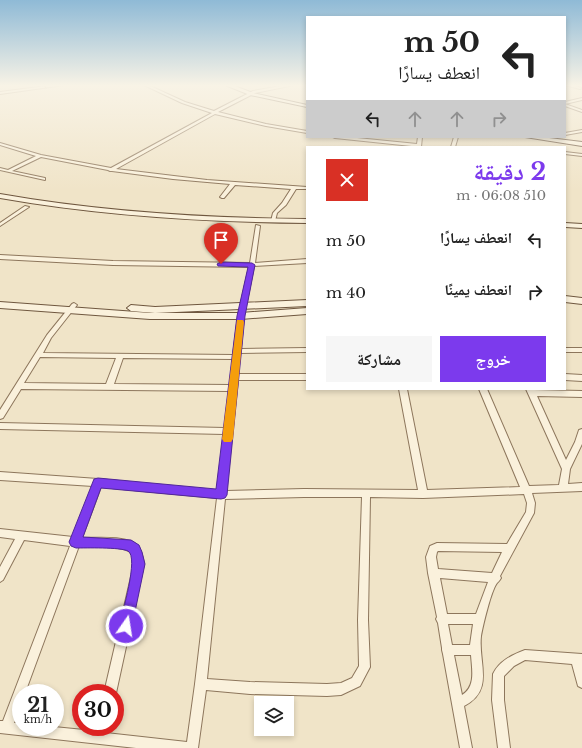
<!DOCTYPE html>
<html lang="ar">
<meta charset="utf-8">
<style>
:root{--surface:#fff;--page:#f6f6f6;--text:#222;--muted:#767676;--accent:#7c3aed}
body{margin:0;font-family:"Libre Baskerville","Noto Naskh Arabic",serif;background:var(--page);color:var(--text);direction:rtl;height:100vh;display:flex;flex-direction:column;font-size:15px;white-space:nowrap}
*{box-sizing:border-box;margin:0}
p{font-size:13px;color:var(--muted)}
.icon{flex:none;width:22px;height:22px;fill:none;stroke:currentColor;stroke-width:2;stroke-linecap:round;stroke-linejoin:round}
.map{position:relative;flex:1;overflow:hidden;direction:ltr}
.panel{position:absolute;left:306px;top:146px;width:260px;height:244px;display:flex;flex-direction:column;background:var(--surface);border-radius:0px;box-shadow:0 2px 6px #0003;direction:rtl}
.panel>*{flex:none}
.guide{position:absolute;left:306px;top:16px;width:260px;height:122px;border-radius:0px;box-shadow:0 2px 6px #0003;direction:rtl;background:#fff;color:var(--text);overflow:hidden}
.buttons{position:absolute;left:254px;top:696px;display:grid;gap:8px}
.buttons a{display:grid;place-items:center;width:40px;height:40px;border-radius:0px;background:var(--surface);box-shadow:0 2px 6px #0003;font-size:20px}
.speed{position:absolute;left:12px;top:684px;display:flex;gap:8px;font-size:20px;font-weight:700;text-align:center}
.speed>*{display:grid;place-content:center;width:52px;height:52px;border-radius:50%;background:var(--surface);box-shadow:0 2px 6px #0003;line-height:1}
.speed small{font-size:10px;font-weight:400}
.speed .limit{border:6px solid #d22;background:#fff;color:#111}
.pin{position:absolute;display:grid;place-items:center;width:34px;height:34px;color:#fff;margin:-41px -17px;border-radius:50% 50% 50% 0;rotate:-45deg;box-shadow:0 0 4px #0007}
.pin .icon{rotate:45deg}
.me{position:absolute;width:44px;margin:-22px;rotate:13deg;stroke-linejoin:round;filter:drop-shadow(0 0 3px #0008)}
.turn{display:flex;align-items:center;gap:14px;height:84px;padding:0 20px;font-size:18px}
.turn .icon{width:52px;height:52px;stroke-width:2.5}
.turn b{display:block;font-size:28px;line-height:34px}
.lanes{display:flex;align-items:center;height:38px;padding:0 20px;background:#0003;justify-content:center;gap:20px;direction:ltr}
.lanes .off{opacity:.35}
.round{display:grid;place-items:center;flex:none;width:42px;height:42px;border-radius:0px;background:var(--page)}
.headline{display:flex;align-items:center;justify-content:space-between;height:68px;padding:0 20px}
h1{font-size:24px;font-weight:800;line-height:30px;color:var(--accent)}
.button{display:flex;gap:8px;margin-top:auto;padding:8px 20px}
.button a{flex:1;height:46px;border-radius:0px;background:var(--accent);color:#fff;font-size:16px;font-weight:800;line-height:46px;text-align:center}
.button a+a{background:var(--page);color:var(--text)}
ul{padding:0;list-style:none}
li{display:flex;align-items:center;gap:12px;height:52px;padding:0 20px}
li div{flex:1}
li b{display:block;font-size:15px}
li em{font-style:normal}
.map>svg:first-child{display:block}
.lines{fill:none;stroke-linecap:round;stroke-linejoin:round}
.street-casing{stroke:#8d765c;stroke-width:2}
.secondary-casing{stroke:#6f573f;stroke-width:2}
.street{fill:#faf1dc;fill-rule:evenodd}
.secondary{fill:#faf1dc;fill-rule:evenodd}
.tram{stroke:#3d2e20;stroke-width:1}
.route{fill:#7c3aed;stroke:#51269a}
.slow{fill:#f59e0b}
</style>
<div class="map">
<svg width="582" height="748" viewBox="0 0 582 748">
<rect width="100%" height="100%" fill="#f0e4c8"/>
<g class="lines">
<g class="street-casing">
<g id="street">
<path d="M54,85H64L0,94V92Z"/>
<path d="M144,85H148L185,102L214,111L253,91L286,85H294L255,93L218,112L266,124L307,131V133L266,126L215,114L116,169L207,180L307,187V189H296L286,205L277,213L275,221L273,222L271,221L273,213L282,203L291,189L235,185L224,198H222L220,197L230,184L173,179L112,171H110L108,170L41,157L12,171L45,178V180L0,170V168L8,170L36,156L0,145V143L41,155L111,168L212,113L182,103Z"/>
<path d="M565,85H571L582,88L580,89Z"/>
<path d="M582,98V100L565,104L582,110V112L565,106V102Z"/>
<path d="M582,130V132L565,135V133Z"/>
<path d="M333,137H347L417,144L418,137H422L421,147L335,138Z"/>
<path d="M454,137H458L455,147H451Z"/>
<path d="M565,152L582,154V156L565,154Z"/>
<path d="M25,206L29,207L0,226V223Z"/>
<path d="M256,225L260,226L255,263L307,259V263L254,266L244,316L241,349L307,348V352L240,353L238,374H307V380H238L226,491L304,489L418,490L399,389H407L427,490L520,487L479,389H487L529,486L559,485L562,469L526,389H534V390L582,391V397L537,396L566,460L575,442L579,430L582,429V444L570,469L568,484L582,483V491L532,493L535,503L534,513L500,576L501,578C500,580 499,581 497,583C491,591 483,625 481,636C478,663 495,690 464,706L472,748H460L443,654L442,650V648L438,623L436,619L437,617L428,573L426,557L430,546L437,543L507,544L526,512L527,503L524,494L423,498L370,497L368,620L370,667L360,686L341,695L327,696L250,694L206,690L198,748H136L0,733V721H3L70,546L24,540L3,580L0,582V567L15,539L0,537V529L73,537L93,486L0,480V472L98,479L218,491L224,434L0,429V423L225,428L229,391L21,389L3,418L0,419V410L47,335L72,304L74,303L77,305L51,338L43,353L233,355L238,316L249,267L113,265L0,259V255L113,261L250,263ZM40,357L116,358L106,384L24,383ZM123,358L233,359L230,385L114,384ZM101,487L217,498L195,684L187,742L106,733L107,727H95L94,731L54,727H21V723H14L21,705V693H25L79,546C90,547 124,545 130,552C133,555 134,560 134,564L104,693H115V695L116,693L144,564C143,558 142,551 138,546C129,535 95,538 82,538ZM304,497H362L358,620L359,666L352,678L341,683L327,684L250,682L207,679L225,499ZM437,552L438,551L502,552L492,573L438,569L436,557ZM440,578L488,582L476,614H447ZM448,624H473L470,645H452ZM454,655H471C472,670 476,686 462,695Z"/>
<rect x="565" y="348" width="17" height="4"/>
<path d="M565,374L582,375V381L565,380Z"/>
<path d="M525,650L582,654V688L578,686L572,664L525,660L514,666L504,676V700L510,748H498L492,700L493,674C499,661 512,655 525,650Z"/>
</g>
</g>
<g class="secondary-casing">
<g id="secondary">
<path d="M225,85H232L253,93L307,105V107L250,95Z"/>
<path d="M525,137H541L582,142V146Z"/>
<path d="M0,194C102,212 204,218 307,219V223C204,222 102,216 0,198Z"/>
<path d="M565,223L582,224V228L565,227Z"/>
<path d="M565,296L582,298V304L565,302Z"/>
<path d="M307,300V306L155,313L131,311L127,308L131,305L155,307Z"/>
<path d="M0,302L150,313H241L307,308V314L241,319H150L0,308Z"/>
</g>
</g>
<use href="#street" class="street"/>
<use href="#secondary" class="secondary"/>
<path class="tram" d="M44,85L46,88"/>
</g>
<linearGradient id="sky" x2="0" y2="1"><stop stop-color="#8fbad6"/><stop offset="0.45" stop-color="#f8f3e6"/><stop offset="1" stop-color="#f8f3e6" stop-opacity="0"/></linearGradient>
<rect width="582" height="190" fill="url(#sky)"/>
<path class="route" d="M221,262L252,263L255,265L245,316L227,495L225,498L221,499L101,488L83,537L131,540L139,545L142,552L145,564L132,626L130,630L126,632L121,630L119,626C122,614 139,557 128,551C120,547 86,548 76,548L71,546L69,542L94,479L98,478L216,489L237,316L248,267L218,266L217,264Z"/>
<path class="slow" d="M237,320H243L244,322L233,439L231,442H224L222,439Z"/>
</svg>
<div class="buttons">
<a><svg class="icon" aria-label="layers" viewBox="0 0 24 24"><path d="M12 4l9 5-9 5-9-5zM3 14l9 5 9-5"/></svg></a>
</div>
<div class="speed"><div>21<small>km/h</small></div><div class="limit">30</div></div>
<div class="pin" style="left:221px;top:264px;background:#d93025"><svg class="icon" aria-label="arrive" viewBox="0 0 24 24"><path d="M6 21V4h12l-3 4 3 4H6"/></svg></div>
<svg class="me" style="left:126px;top:626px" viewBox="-20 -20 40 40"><circle r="17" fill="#7c3aed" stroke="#fff" stroke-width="3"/><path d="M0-11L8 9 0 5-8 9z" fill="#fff"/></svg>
<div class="guide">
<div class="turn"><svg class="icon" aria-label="left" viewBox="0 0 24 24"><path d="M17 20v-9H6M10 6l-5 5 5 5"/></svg><div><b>50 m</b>انعطف يسارًا</div></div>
<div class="lanes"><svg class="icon" aria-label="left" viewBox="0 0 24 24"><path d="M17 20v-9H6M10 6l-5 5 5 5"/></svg><svg class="icon off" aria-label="ahead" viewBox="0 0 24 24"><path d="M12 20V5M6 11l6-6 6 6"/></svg><svg class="icon off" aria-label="ahead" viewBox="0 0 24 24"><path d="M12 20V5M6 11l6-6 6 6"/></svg><svg class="icon off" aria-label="right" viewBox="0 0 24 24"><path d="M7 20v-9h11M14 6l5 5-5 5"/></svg></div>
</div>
<section class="panel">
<div class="headline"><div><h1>2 دقيقة</h1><p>510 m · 06:08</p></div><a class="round" style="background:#d93025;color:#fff"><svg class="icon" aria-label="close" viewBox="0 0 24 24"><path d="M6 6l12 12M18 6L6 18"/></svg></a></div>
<ul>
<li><svg class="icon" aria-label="left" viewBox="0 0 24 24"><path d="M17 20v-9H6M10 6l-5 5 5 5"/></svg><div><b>انعطف يسارًا</b></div><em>50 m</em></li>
<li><svg class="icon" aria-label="right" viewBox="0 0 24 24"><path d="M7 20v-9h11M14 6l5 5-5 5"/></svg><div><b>انعطف يمينًا</b></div><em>40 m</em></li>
</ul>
<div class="button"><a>خروج</a><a>مشاركة</a></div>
</section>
</div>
